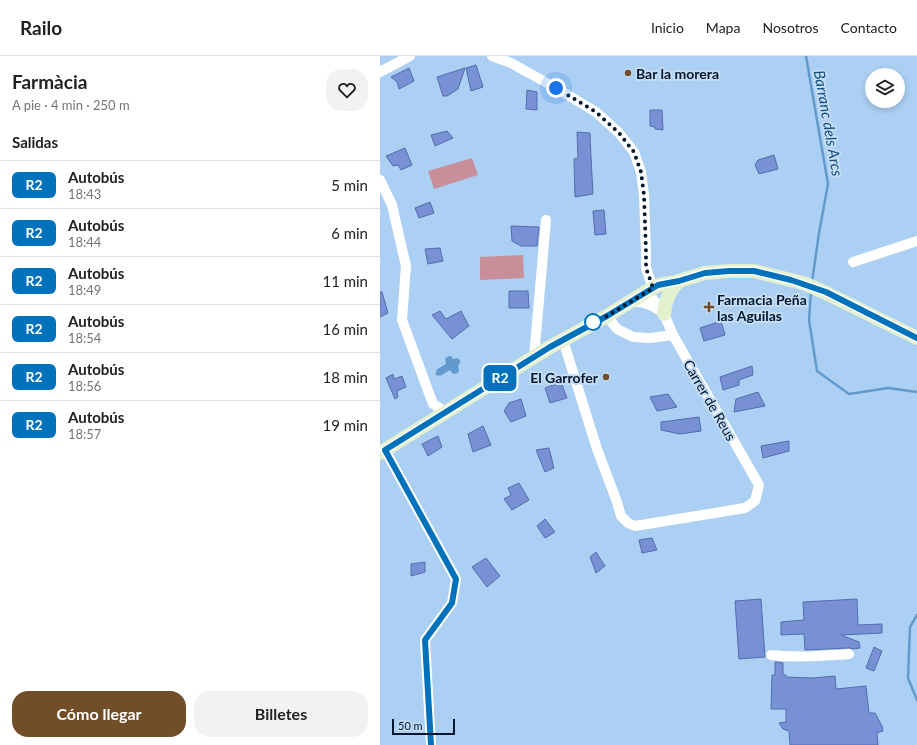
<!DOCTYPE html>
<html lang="es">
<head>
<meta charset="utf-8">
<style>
  body { margin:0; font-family:Lato,sans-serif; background:#f2f2f2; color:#202124; height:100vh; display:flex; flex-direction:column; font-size:15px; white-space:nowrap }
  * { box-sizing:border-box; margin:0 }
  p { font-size:13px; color:#757577 }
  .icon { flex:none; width:22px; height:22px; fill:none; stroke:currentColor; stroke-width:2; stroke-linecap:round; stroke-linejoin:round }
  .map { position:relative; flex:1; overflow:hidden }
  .panel { display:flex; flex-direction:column; background:#fff; width:380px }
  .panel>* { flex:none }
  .badge { padding:0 8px; border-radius:6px; font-size:14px; line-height:26px }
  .tools { position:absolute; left:485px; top:12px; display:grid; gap:8px }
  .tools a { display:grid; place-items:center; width:40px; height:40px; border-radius:50%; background:#fff; box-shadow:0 2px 6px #0003; font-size:20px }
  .scale { position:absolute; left:12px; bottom:10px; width:63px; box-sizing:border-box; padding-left:4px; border:2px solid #00172c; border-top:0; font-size:11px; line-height:14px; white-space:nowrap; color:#00172c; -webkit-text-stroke:3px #c4dcf4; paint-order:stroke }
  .you { position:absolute; width:20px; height:20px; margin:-10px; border:3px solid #fff; border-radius:50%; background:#1a73e8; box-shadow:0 0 0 6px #1a73e833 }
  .map>.badge { position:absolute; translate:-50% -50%; box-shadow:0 0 0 2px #fff }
  h2 { padding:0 12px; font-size:15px; line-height:36px }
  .round { display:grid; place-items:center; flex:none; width:42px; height:42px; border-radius:16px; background:#f2f2f2 }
  .summary { display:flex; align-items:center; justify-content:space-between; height:68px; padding:0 12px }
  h1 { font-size:19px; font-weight:700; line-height:30px }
  .primary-button { display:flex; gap:8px; margin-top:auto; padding:8px 12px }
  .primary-button a { flex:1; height:46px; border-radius:16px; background:#714e27; color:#fff; font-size:16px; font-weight:700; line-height:46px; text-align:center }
  .primary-button a+a { background:#f2f2f2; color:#202124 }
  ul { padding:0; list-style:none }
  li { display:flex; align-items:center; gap:12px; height:48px; padding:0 12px; border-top:1px solid #e0e0e0 }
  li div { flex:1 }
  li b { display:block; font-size:15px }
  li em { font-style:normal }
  li .badge { min-width:44px; font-weight:700; text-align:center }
  header { display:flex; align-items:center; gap:24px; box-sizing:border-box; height:56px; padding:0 20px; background:#fff; border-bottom:1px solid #e0e0e0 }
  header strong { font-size:19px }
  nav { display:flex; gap:22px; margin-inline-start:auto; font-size:14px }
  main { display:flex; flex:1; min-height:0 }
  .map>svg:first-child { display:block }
</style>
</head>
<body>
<header>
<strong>Railo</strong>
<nav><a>Inicio</a><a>Mapa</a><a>Nosotros</a><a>Contacto</a></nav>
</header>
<main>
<section class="panel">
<div class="summary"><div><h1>Farmàcia</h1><p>A pie · 4 min · 250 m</p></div><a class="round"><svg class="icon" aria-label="heart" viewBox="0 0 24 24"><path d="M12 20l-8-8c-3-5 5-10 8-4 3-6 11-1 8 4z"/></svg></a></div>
<h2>Salidas</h2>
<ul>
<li><span class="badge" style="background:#0072bc;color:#fff">R2</span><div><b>Autobús</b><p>18:43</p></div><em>5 min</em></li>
<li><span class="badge" style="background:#0072bc;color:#fff">R2</span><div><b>Autobús</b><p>18:44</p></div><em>6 min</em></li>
<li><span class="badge" style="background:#0072bc;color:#fff">R2</span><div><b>Autobús</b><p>18:49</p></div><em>11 min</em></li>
<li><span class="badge" style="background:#0072bc;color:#fff">R2</span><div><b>Autobús</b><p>18:54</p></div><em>16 min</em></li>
<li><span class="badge" style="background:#0072bc;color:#fff">R2</span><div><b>Autobús</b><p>18:56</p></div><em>18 min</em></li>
<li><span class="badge" style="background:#0072bc;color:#fff">R2</span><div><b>Autobús</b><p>18:57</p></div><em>19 min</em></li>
</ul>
<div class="primary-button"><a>Cómo llegar</a><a>Billetes</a></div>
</section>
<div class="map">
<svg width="537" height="689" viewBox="0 0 537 689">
  <rect width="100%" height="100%" fill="#acd0f3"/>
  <g fill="#c88e99">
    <path d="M 92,102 L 98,119 L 54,133 L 48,115 Z"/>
    <path d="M 143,199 L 144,222 L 100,224 L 100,201 Z"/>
  </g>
  <path fill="#639acd" d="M 69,300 L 71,300 L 73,303 L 77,302 L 80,304 L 80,307 L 78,310 L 79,314 L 78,317 L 74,318 L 72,317 L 70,314 L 60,320 L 59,319 L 57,320 L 55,317 L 57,316 L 56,314 L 66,308 L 65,303 L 67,301 Z"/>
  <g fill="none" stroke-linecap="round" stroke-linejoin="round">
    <g stroke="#639acd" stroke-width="2.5">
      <path d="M 426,0 L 448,128 L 439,177 L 432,226"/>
      <path d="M 431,235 L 429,264 L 437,315 L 469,338 L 508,332 L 537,336"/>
      <path d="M 537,559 L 530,571 L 528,622 L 537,644"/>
    </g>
  </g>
  <g fill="#7791d4" stroke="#546cac">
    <path d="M 96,9 L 103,31 L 91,35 L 86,12 Z"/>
    <path d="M 29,12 L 34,25 L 19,33 L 17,26 L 11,21 Z"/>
    <path d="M 85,12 L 78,33 L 67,40 L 63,40 L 57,21 Z"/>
    <path d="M 147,34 L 157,36 L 157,54 L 146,53 Z"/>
    <path d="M 270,54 L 282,54 L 283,74 L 275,73 L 275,71 L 270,70 Z"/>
    <path d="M 67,75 L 73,82 L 55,90 L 51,79 Z"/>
    <path d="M 197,76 L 210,77 L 211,101 L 213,138 L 195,141 L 194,103 L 198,102 Z"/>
    <path d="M 25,92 L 32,109 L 21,114 L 18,109 L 13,110 L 6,100 Z"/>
    <path d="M 394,99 L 398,113 L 379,118 L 375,109 L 378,104 Z"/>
    <path d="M 50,146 L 54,157 L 39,162 L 35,152 Z"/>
    <path d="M 224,154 L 226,178 L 215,179 L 213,155 Z"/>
    <path d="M 131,170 L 159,171 L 157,190 L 141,190 L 132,185 Z"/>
    <path d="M 60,192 L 63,205 L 48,208 L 45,193 Z"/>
    <path d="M 129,235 L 148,235 L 149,252 L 129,252 Z"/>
    <path d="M 0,236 L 2,236 L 8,257 L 0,261 Z"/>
    <path d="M 60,255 L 66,263 L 81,255 L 89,270 L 72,283 L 52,259 Z"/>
    <path d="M 341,265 L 345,279 L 324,285 L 320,272 Z"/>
    <path d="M 372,310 L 373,319 L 359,324 L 359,329 L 343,334 L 340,321 Z"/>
    <path d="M 13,318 L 14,323 L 22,320 L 26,331 L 17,335 L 18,341 L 15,343 L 6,322 Z"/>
    <path d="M 181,326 L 187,342 L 170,347 L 165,332 Z"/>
    <path d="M 378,336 L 385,350 L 354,356 L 356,343 Z"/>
    <path d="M 288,338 L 297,351 L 277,355 L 270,341 Z"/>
    <path d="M 141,343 L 146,360 L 131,366 L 124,355 L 129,347 Z"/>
    <path d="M 319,361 L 321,375 L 300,378 L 281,374 L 281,366 Z"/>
    <path d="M 103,370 L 111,389 L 93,396 L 88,378 Z"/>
    <path d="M 58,380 L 62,391 L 48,400 L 42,388 Z"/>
    <path d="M 409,385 L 409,395 L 383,402 L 381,390 Z"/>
    <path d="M 169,392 L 174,412 L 165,416 L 156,394 Z"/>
    <path d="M 139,427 L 149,444 L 132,454 L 124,443 L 131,439 L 128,432 Z"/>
    <path d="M 165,463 L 175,476 L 165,482 L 157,470 Z"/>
    <path d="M 272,482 L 277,494 L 262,497 L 259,484 Z"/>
    <path d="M 216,496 L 225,510 L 216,517 L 210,501 Z"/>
    <path d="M 106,502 L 120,520 L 107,531 L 92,511 Z"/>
    <path d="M 45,506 L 45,516 L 31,520 L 31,508 Z"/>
    <path d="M 381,543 L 385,601 L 359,603 L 355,545 Z"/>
    <path d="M 477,543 L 478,569 L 502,568 L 502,577 L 461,579 L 479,586 L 480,592 L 473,593 L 469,592 L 425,594 L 424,578 L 401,579 L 401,566 L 424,564 L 423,546 Z"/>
    <path d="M 494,591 L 502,595 L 494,615 L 486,612 Z"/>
    <path d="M 395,606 L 403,607 L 403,619 L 406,619 L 406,621 L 433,622 L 455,620 L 456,633 L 486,630 L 489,657 L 495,657 L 502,670 L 503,675 L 497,677 L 498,689 L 410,689 L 409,675 L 403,673 L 399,667 L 406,666 L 406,653 L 391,653 L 392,619 L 395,619 Z"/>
  </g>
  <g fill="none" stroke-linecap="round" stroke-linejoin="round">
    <g stroke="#fff" stroke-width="10">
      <path d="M 112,0 L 131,7 L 176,32 L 216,56 L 239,77 L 254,96 L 261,116 L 264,139 L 266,196 L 266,212 L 273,232"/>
      <path d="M 0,16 L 30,0"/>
      <path d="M 0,124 L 12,149 L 26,210 L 22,264 L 53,348 L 60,352 L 63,358"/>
      <path d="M 473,206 L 537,185"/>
      <path d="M 250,246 C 261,245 270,248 279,254"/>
      <path d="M 227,260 L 237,273 L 253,281 L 270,282 L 293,279"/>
      <path d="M 183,284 L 217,393 L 237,446 L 241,460 L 248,467 L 255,470 L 365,452 L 375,445 L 379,429 L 293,279 L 284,258 L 267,235"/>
      <path d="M 154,301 L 166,164"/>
      <path d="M 5,394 L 76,523 L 72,547 L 45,584 L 51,689"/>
      <path d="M 391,599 C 417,602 443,600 469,598"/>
    </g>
    <g stroke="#e4f1cf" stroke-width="14">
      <path d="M 284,258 C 285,245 290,233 299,225"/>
      <path d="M 0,397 L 170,291 L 227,260 L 267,235 L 279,229 L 299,225 L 325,217 L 349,215 L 374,215 L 411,224 L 426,228 L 446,237 L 537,282"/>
    </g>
  </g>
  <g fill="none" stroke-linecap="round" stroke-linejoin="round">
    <defs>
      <path id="line" d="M 51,689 L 45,584 L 72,547 L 76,523 L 5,394 L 170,291 L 227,260 L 273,232 L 278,229 L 299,225 L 325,217 L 349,215 L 374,215 L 411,224 L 446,236 L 537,282"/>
    </defs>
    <use href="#line" stroke="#fff" stroke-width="9"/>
    <use href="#line" stroke="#0072bc" stroke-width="6"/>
    <path stroke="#00172c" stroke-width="4" stroke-dasharray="0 7.2" d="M 176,32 L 216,56 L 239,77 L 254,96 L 261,116 L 264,139 L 266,196 L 266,212 L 273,232 L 227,260 L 213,266"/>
  </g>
  <g fill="#714e27" stroke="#c4dcf4" stroke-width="1.5">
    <circle cx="248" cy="17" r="4"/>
    <path d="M327 245h4v4h4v4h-4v4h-4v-4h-4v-4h4z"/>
    <circle cx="226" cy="321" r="4"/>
  </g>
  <circle fill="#fff" stroke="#0072bc" stroke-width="2" cx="213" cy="266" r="8"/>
  <g text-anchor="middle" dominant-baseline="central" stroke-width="4" stroke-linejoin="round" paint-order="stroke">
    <g font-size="14" font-weight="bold" fill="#00172c" stroke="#c4dcf4" text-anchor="start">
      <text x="256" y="17">Bar la morera</text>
      <text x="337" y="243">Farmacia Peña<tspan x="337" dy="16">las Aguilas</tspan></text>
      <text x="218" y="321" text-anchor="end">El Garrofer</text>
    </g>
    <g font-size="14" fill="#00172c" stroke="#c4dcf4">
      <text transform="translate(330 344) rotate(60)">Carrer de Reus</text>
    </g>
    <g font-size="15" font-style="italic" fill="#0e4e7e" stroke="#c4dcf4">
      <text transform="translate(449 67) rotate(80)">Barranc dels Arcs</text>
    </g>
  </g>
</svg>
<div class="tools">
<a><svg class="icon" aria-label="layers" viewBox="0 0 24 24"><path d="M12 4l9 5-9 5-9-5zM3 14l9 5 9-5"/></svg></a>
</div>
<div class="scale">50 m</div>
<div class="you" style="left:176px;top:32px"></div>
<b class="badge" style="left:120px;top:322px;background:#0072bc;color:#fff">R2</b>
</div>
</main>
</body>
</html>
